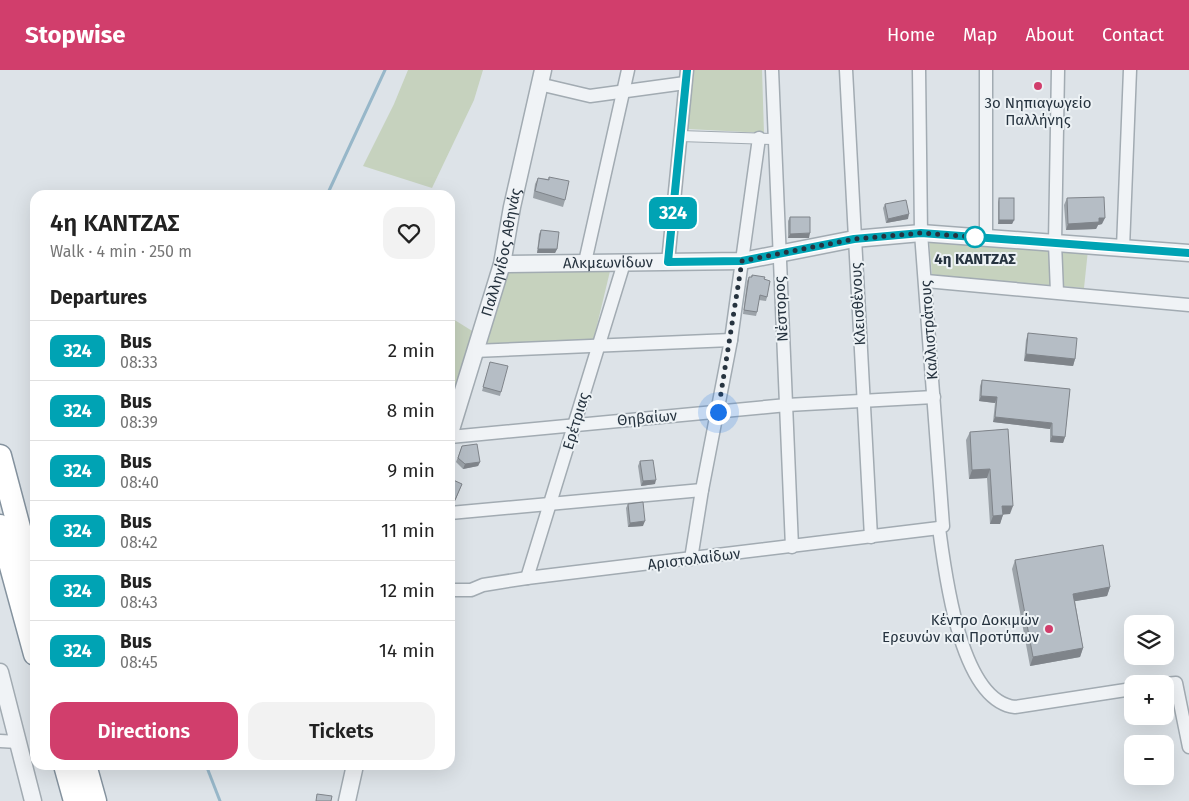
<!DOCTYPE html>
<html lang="en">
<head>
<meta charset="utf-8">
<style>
  body { margin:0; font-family:"Fira Sans",sans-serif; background:#f2f2f2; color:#222; height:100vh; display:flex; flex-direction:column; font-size:19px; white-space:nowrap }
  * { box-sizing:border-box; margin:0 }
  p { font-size:16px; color:#767676 }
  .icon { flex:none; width:28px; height:28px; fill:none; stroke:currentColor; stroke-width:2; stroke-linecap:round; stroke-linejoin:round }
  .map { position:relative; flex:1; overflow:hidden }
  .details { position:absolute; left:30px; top:120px; width:425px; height:580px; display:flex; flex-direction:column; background:#fff; border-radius:15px; box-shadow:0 5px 20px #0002 }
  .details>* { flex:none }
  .badge { padding:0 10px; border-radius:8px; font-size:18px; line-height:32px }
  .tools { position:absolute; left:1124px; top:545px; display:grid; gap:10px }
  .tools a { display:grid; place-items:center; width:50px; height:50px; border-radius:10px; background:#fff; box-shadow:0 5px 20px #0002; font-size:25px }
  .you { position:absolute; width:25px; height:25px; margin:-12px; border:4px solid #fff; border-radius:50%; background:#1a73e8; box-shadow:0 0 0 8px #1a73e833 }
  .map>.badge { position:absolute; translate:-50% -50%; box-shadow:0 0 0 2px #fff }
  h2 { padding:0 20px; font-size:19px; line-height:45px }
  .round { display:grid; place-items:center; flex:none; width:52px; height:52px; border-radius:15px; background:#f2f2f2 }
  .headline { display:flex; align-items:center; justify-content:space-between; height:85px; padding:0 20px }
  h1 { font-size:24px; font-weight:600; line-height:38px }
  .action { display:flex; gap:10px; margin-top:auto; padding:10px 20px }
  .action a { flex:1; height:58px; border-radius:15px; background:#d13e6c; color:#fff; font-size:20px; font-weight:600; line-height:58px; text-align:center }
  .action a+a { background:#f2f2f2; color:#222 }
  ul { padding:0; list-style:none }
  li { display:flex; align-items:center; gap:15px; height:60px; padding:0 20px; border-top:1px solid #e0e0e0 }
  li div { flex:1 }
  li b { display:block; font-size:19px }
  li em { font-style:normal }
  li .badge { min-width:55px; font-weight:700; text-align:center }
  header { display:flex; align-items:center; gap:30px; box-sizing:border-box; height:70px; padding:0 25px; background:#d13e6c; color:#fff }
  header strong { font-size:24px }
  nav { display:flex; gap:28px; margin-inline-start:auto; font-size:18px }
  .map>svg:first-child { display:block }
</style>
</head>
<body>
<header>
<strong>Stopwise</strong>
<nav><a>Home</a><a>Map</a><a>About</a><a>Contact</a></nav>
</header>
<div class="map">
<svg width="1189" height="731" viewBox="0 0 1189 731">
  <rect width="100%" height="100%" fill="#dde3e8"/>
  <g fill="#c6d2be">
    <path d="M 408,0 L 483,0 L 474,30 L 432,118 L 363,96 L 394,34 Z"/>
    <path d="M 694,0 L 762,0 L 764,63 L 688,59 Z"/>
    <path d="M 929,169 L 1088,180 L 1084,218 L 932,205 Z"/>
    <path d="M 611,197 L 593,272 L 480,276 L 506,199 Z"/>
    <path d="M 453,249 L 477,264 L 450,352 L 450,254 Z"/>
  </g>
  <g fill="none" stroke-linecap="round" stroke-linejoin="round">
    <g stroke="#97b7c9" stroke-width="3">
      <path d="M 327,125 L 385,0"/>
      <path d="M 206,695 L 220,731"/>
    </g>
    <defs>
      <path id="pedestrian" d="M 680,66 L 773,69"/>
      <g id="minor">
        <path d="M 772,0 L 792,477"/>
        <path d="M 846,0 L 871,467"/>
        <path d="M 919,0 L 921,163 L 943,456 L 939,458"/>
        <path d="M 539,14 L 590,26 L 685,13"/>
        <path d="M 986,168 L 986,0"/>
        <path d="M 1123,178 L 1130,0"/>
        <path d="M 585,192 L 628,0"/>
        <path d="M 668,192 L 687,0"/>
        <path d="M 926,211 L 1189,235"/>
        <path d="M 1057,222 L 1055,173 L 1058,0"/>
        <path d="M 474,281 L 731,270"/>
        <path d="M 450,367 L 787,335 L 934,327"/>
        <path d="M 450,443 L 702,420"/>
        <path d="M 939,458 C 945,503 960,631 1015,637 L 1132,619"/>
        <path d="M 691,489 L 702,420 L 731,270 L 759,68"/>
        <path d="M 527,508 L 624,193"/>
        <path d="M 450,520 L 471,520 L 483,515 L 527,508 L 939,458"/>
        <path d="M 1165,614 L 1176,613 L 1189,677"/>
        <path d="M 0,671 L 18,672"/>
      </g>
      <g id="tertiary">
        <path id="s1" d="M 502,194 L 742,191 L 854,169 L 921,163 L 1189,183"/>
        <path id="s2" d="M 450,363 L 502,194 L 512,137 L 543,0"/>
        <path d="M 0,602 L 33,731"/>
        <path d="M 347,731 L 355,695"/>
      </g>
      <g id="motorway">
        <path d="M 0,386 L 35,518"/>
        <path d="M 0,456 L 35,584"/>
        <path d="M 65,695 L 75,731"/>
        <path d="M 85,695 L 95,731"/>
      </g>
    </defs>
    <use href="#pedestrian" stroke="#a2abb2" stroke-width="12"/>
    <use href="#minor" stroke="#a2abb2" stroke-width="15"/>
    <use href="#tertiary" stroke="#a2abb2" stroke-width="19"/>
    <use href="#motorway" stroke="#85939f" stroke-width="25"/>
    <use href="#pedestrian" stroke="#f0f3f6" stroke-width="10"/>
    <use href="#minor" stroke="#f0f3f6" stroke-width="12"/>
    <use href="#tertiary" stroke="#f0f3f6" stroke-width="16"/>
    <use href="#motorway" stroke="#fff" stroke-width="22"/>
  </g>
  <g fill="#9ca3a9">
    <path d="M 549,107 L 565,130 L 563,137 L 533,128 L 535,114 L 538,108 L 548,109 Z"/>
    <path d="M 999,128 L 1014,150 L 1012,154 L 998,154 L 998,132 Z"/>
    <path d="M 1067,128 L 1102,154 L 1098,155 L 1096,159 L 1066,160 L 1064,135 Z"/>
    <path d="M 885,134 L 908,149 L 886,153 L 883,138 Z"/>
    <path d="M 790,147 L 809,168 L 788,168 L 788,151 Z"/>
    <path d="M 541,160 L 557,179 L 555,183 L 537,183 L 539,164 Z"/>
    <path d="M 752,205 L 764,209 L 767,227 L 766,231 L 759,230 L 757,242 L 756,246 L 743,244 L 747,211 L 749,207 L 751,207 Z"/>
    <path d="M 1028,263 L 1075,289 L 1073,296 L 1024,291 L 1026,270 Z"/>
    <path d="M 490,292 L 501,322 L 500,326 L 482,321 Z"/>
    <path d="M 982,310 L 1070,319 L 1065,367 L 1063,373 L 1050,372 L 1050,359 L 993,352 L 995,333 L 979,331 L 980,316 Z"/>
    <path d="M 1008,359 L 1010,444 L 1003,444 L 1000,454 L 990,454 L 987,408 L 969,409 L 966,370 L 970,362 Z"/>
    <path d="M 462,376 L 480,392 L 478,396 L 463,399 L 456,392 Z"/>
    <path d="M 640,391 L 655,414 L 641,416 L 638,396 Z"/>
    <path d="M 450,412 L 462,414 L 454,434 L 450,434 Z"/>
    <path d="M 628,434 L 643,456 L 628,457 L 626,438 Z"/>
    <path d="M 1015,490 L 1110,517 L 1107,526 L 1075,531 L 1083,578 L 1080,587 L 1030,596 L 1012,499 Z"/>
  </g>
  <g fill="#7f848a">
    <path d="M 909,144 L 908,149 L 886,153 L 888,149 Z"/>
    <path d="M 1099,148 L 1105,148 L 1102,154 L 1098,155 L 1096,159 L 1066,160 L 1068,154 Z"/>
    <path d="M 999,150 L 1014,150 L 1012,154 L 998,154 Z"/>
    <path d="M 810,163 L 809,168 L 788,168 L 790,164 Z"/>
    <path d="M 538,179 L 557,179 L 555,183 L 537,183 Z"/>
    <path d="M 1026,284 L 1075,289 L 1073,296 L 1024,291 Z"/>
    <path d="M 981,326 L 997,327 L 995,333 L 979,331 Z"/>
    <path d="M 995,347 L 1052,353 L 1050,359 L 993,352 Z"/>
    <path d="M 1052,366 L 1065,367 L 1063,373 L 1050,372 Z"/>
    <path d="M 480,392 L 478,396 L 463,399 L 465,394 Z"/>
    <path d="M 990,399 L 987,408 L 969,409 L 972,400 Z"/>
    <path d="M 656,410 L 655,414 L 641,416 L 643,411 Z"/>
    <path d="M 1002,436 L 1013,436 L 1010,444 L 999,445 Z"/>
    <path d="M 1003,445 L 1000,454 L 990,454 L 993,446 Z"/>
    <path d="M 645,451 L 643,456 L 628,457 L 630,453 Z"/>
    <path d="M 1110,517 L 1107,526 L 1070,532 L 1073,524 Z"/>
    <path d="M 1083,578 L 1080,587 L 1030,596 L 1033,587 Z"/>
  </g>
  <g fill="#b5bdc5" stroke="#7f848a">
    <path d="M 549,107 L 569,111 L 565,130 L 535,121 L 538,108 L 549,110 Z"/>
    <path d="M 1104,127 L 1105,148 L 1099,148 L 1099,152 L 1068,154 L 1067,128 Z"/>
    <rect x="999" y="128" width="15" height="22"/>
    <path d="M 906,130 L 909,144 L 888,149 L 885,134 Z"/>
    <path d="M 790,147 L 810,147 L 810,163 L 790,164 Z"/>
    <path d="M 541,160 L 559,162 L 557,179 L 538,179 Z"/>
    <path d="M 752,205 L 765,207 L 764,209 L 770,211 L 767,227 L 760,225 L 757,242 L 744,240 L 749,207 L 752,207 Z"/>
    <path d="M 1028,263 L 1077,268 L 1075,289 L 1026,284 Z"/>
    <path d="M 490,292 L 508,296 L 501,322 L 483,317 Z"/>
    <path d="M 982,310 L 1070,319 L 1065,367 L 1052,366 L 1052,353 L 995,347 L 997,327 L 981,326 Z"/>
    <path d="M 1008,359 L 1013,436 L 1002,436 L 1003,445 L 993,446 L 990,399 L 972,400 L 970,362 Z"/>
    <path d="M 477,374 L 480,392 L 465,394 L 458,388 L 462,376 Z"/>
    <path d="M 653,390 L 656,410 L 643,411 L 640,391 Z"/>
    <path d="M 451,409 L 462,414 L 455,430 L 450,429 L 450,412 Z"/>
    <path d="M 643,432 L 645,451 L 630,453 L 628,434 Z"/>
    <path d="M 1103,475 L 1110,517 L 1073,524 L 1083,578 L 1033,587 L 1015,490 Z"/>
    <path d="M 317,724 L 332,726 L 331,731 L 316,731 Z"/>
  </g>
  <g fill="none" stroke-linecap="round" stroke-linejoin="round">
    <defs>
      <path id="line" d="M 687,0 L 668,192 L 742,191 L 854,169 L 921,163 L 1189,183"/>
    </defs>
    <use href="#line" stroke="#fff" stroke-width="11"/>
    <use href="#line" stroke="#00a3b4" stroke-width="8"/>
    <path stroke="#26333f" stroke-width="5" stroke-dasharray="0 9" d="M 718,342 L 742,191 L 854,169 L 921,163 L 975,167"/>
  </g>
  <g fill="#d13e6c" stroke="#edf2f5" stroke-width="2">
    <circle cx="1038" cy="16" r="5"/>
    <circle cx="1049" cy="559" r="5"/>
  </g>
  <circle fill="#fff" stroke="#00a3b4" stroke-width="2.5" cx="975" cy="167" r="10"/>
  <g text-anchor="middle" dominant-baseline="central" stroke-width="4" stroke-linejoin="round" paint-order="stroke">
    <g font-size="15" fill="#26333f" stroke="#edf2f5">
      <text x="1038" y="33">3ο Νηπιαγωγείο<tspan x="1038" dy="17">Παλλήνης</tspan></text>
      <text x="1039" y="550" text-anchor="end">Κέντρο Δοκιμών<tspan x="1039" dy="17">Ερευνών και Προτύπων</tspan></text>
    </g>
    <g font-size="15" fill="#26333f" stroke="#edf2f5">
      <text stroke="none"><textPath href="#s2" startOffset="188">Παλληνίδος Αθηνάς</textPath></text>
      <text stroke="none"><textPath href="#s1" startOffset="106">Αλκμεωνίδων</textPath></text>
      <text transform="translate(858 234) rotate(-93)">Κλεισθένους</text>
      <text transform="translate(781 239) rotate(-93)">Νέστορος</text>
      <text transform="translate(929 260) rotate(-94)">Καλλιστράτους</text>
      <text transform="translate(647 348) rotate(-5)">Θηβαίων</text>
      <text transform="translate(576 351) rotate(-73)">Ερέτριας</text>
      <text transform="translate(694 489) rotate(-7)">Αριστολαίδων</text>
    </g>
    <g font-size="15" font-weight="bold" fill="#26333f" stroke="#edf2f5">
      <text x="975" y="189">4η ΚΑΝΤΖΑΣ</text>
    </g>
  </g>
</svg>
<div class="tools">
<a><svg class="icon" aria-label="layers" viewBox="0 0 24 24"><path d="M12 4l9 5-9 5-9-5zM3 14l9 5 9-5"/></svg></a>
<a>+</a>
<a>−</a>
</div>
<div class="you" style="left:718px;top:342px"></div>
<b class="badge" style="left:673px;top:143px;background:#00a3b4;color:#fff">324</b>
<section class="details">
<div class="headline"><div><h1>4η ΚΑΝΤΖΑΣ</h1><p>Walk · 4 min · 250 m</p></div><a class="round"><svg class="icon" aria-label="heart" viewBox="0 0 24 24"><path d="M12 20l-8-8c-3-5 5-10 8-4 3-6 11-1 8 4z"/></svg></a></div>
<h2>Departures</h2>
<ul>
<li><span class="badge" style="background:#00a3b4;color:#fff">324</span><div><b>Bus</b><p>08:33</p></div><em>2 min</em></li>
<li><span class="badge" style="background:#00a3b4;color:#fff">324</span><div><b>Bus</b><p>08:39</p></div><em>8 min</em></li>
<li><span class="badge" style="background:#00a3b4;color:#fff">324</span><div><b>Bus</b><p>08:40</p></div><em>9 min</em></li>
<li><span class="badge" style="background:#00a3b4;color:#fff">324</span><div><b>Bus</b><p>08:42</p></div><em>11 min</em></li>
<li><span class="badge" style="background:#00a3b4;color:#fff">324</span><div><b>Bus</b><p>08:43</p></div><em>12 min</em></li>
<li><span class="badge" style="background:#00a3b4;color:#fff">324</span><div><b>Bus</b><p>08:45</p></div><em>14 min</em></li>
</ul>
<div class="action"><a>Directions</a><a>Tickets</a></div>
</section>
</div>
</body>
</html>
